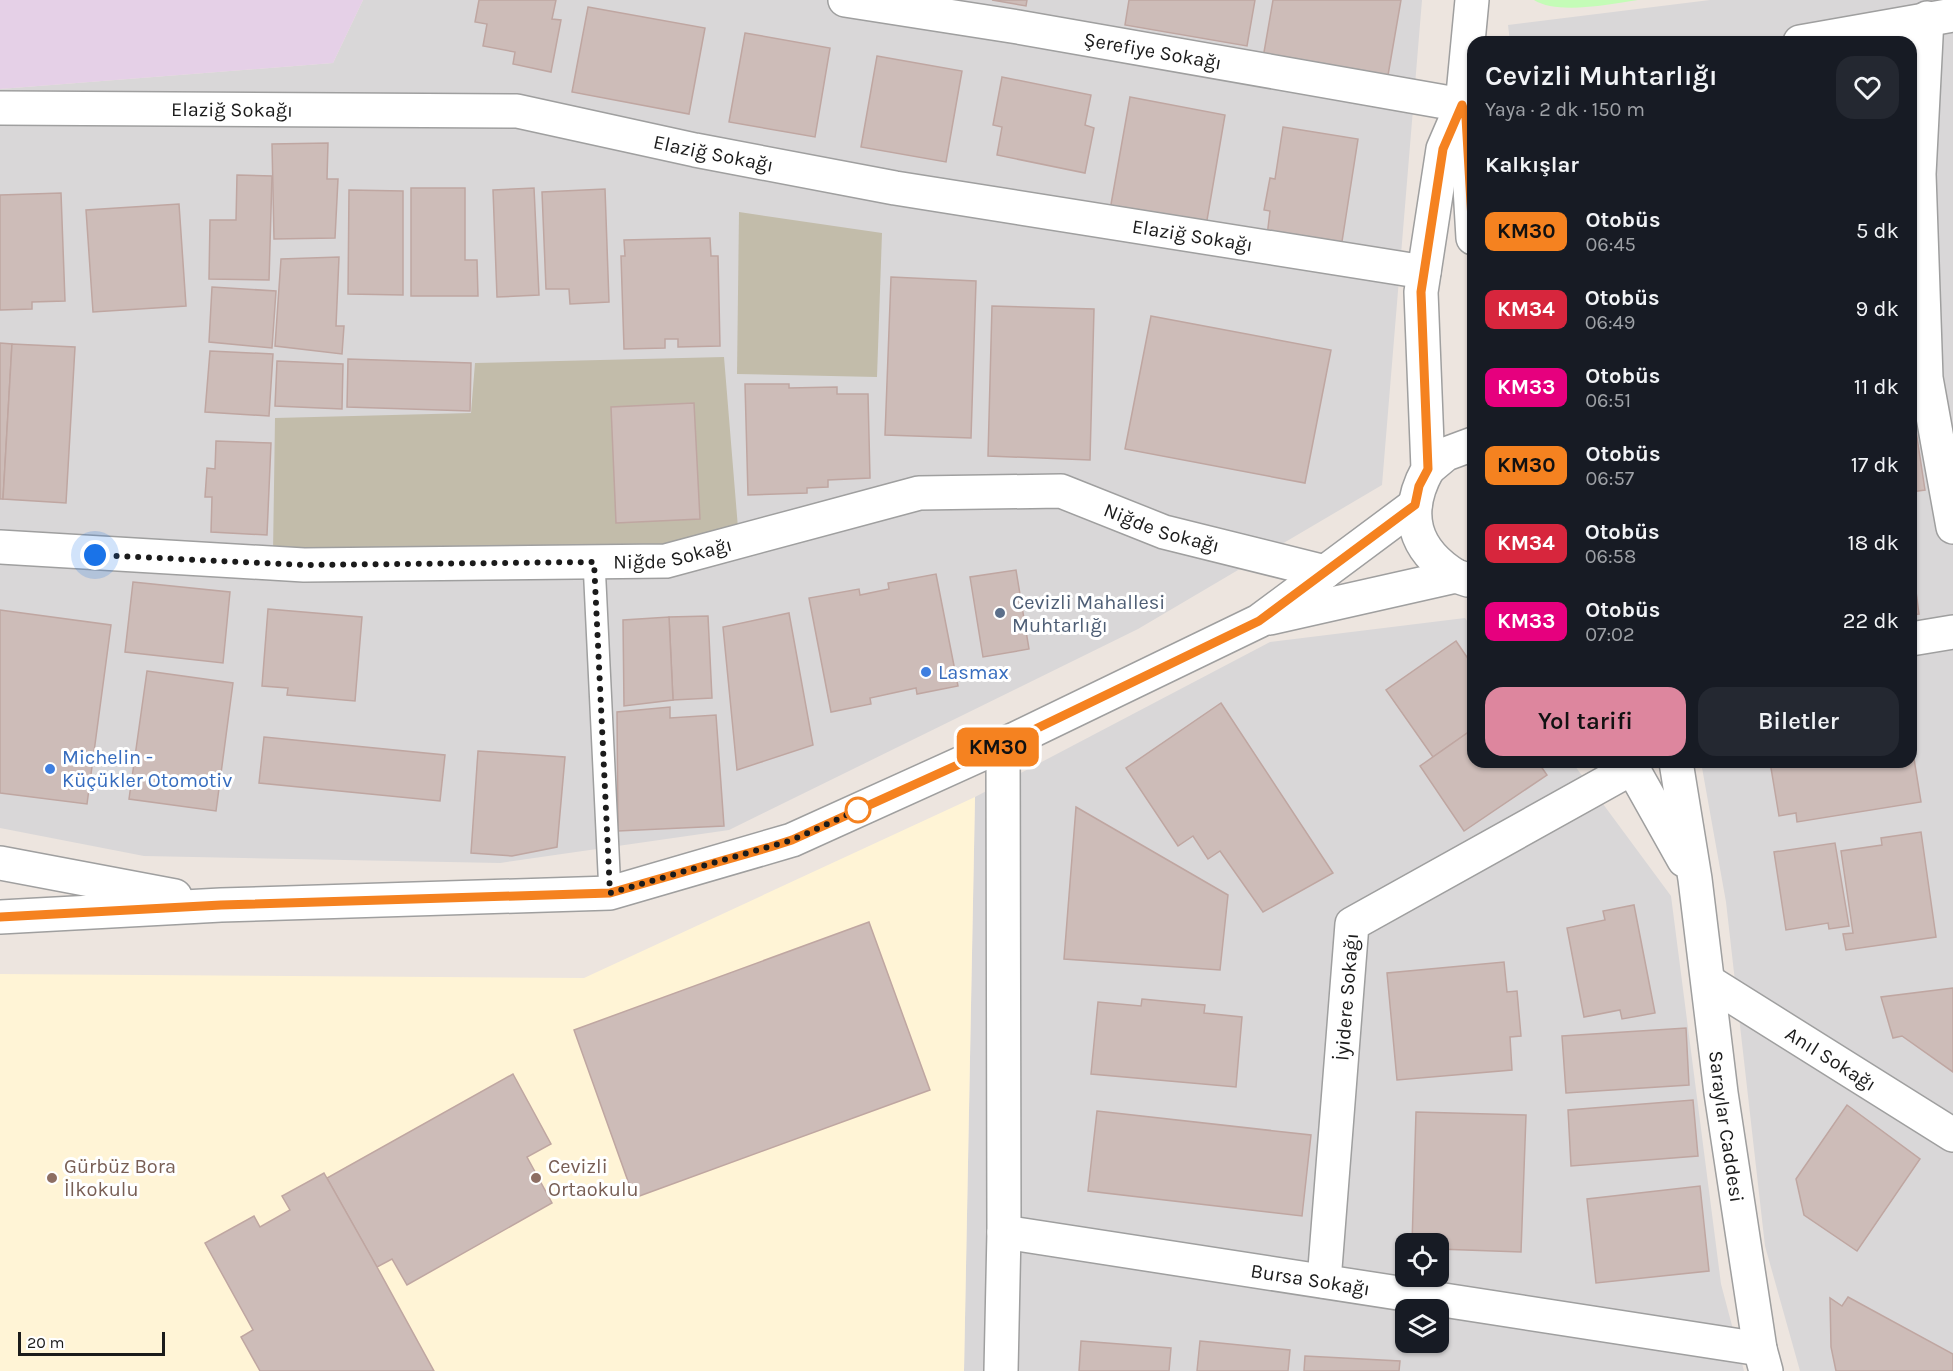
<!DOCTYPE html>
<html lang="tr">
<head>
<meta charset="utf-8">
<style>
  body { margin:0; font-family:Karla,sans-serif; background:#242831; color:#f1f3f6; height:100vh; display:flex; flex-direction:column; font-size:22px; white-space:nowrap }
  * { box-sizing:border-box; margin:0 }
  p { font-size:20px; color:#9ea1a6 }
  .icon { flex:none; width:33px; height:33px; fill:none; stroke:currentColor; stroke-width:2; stroke-linecap:round; stroke-linejoin:round }
  .map { position:relative; flex:1; overflow:hidden }
  .sheet { position:absolute; left:1467px; top:36px; width:450px; height:732px; display:flex; flex-direction:column; background:#171b24; border-radius:18px; box-shadow:0 2px 4px #0004 }
  .sheet>* { flex:none }
  .badge { padding:0 12px; border-radius:9px; font-size:21px; line-height:39px }
  .fabs { position:absolute; left:1395px; top:1233px; display:grid; gap:12px }
  .fabs a { display:grid; place-items:center; width:54px; height:54px; border-radius:12px; background:#171b24; box-shadow:0 2px 4px #0004; font-size:30px }
  .scale { position:absolute; left:18px; bottom:15px; width:147px; box-sizing:border-box; padding-left:6px; border:3px solid #1b1b1b; border-top:0; font-size:16px; line-height:21px; white-space:nowrap; color:#1b1b1b; -webkit-text-stroke:4px #fff; paint-order:stroke }
  .you { position:absolute; width:30px; height:30px; margin:-15px; border:4px solid #fff; border-radius:50%; background:#1a73e8; box-shadow:0 0 0 9px #1a73e833 }
  .map>.badge { position:absolute; translate:-50% -50%; box-shadow:0 0 0 3px #fff }
  h2 { padding:0 18px; font-size:22px; line-height:54px }
  .round { display:grid; place-items:center; flex:none; width:63px; height:63px; border-radius:18px; background:#242831 }
  .headline { display:flex; align-items:center; justify-content:space-between; height:102px; padding:0 18px }
  h1 { font-size:28px; font-weight:600; line-height:45px }
  .cta { display:flex; gap:12px; margin-top:auto; padding:12px 18px }
  .cta a { flex:1; height:69px; border-radius:18px; background:#dd869e; color:#111; font-size:24px; font-weight:600; line-height:69px; text-align:center }
  .cta a+a { background:#242831; color:#f1f3f6 }
  ul { padding:0; list-style:none }
  li { display:flex; align-items:center; gap:18px; height:78px; padding:0 18px }
  li div { flex:1 }
  li b { display:block; font-size:22px }
  li em { font-style:normal }
  li .badge { min-width:66px; font-weight:700; text-align:center }
  .map>svg:first-child { display:block }
</style>
</head>
<body>
<div class="map">
<svg width="1953" height="1371" viewBox="0 0 1953 1371">
  <rect width="100%" height="100%" fill="#ede5df"/>
  <g fill="#d9d7d8" fill-rule="evenodd">
    <path d="M 363,0 L 1422,0 L 1382,485 L 1138,629 L 729,830 L 500,863 L 144,856 L 0,828 L 0,89 L 333,63 Z"/>
    <path d="M 1710,0 L 1953,0 L 1953,1371 L 1800,1371 L 1765,1246 L 1726,902 L 1701,762 L 1911,762 L 1911,42 L 1510,42 L 1508,25 Z"/>
    <path d="M 1465,618 L 1473,629 L 1473,762 L 1572,762 L 1671,896 L 1721,1284 L 1744,1371 L 964,1371 L 975,797 L 1270,642 ZM 1406,1244 L 1438,1244 L 1438,1276 L 1406,1276 ZM 1406,1310 L 1438,1310 L 1438,1342 L 1406,1342 Z"/>
  </g>
  <path fill="#e5d0e7" d="M 0,0 L 363,0 L 333,63 L 0,89 Z"/>
  <path fill="#fff4d6" d="M 975,797 L 964,1371 L 0,1371 L 0,974 L 584,978 Z"/>
  <g fill="#c2bcaa">
    <path d="M 739,212 L 882,233 L 877,377 L 737,374 Z"/>
    <path d="M 724,357 L 738,528 L 658,545 L 273,554 L 275,418 L 471,413 L 475,363 Z"/>
  </g>
  <path fill="#c4fcb7" d="M 1534,0 L 1638,0 C 1611,4 1557,15 1534,0 Z"/>
  <g fill="#cdbcb8" stroke="#bfa6a1" stroke-width="1.5">
    <path d="M 479,0 L 556,0 L 552,19 L 561,20 L 551,72 L 513,64 L 515,52 L 483,46 L 487,24 L 475,22 Z"/>
    <path d="M 992,0 L 1027,0 L 1026,6 Z"/>
    <path d="M 1129,0 L 1255,0 L 1247,46 L 1125,25 Z"/>
    <path d="M 1273,0 L 1401,0 L 1387,81 L 1263,58 Z"/>
    <path d="M 588,7 L 705,28 L 689,114 L 572,92 Z"/>
    <path d="M 745,33 L 830,48 L 815,137 L 729,122 Z"/>
    <path d="M 877,56 L 962,71 L 946,162 L 861,147 Z"/>
    <path d="M 1002,77 L 1091,95 L 1085,125 L 1094,128 L 1085,173 L 997,155 L 1002,127 L 993,125 Z"/>
    <path d="M 1130,97 L 1225,115 L 1206,226 L 1110,210 Z"/>
    <path d="M 1283,127 L 1358,139 L 1341,248 L 1267,236 L 1270,211 L 1264,210 L 1270,178 L 1275,179 Z"/>
    <path d="M 328,143 L 327,179 L 338,179 L 335,238 L 274,239 L 272,144 Z"/>
    <path d="M 237,175 L 272,176 L 269,280 L 209,279 L 210,220 L 236,220 Z"/>
    <path d="M 411,188 L 465,188 L 465,260 L 477,260 L 478,296 L 411,296 Z"/>
    <path d="M 534,188 L 539,295 L 497,297 L 493,190 Z"/>
    <path d="M 605,189 L 609,302 L 570,304 L 569,289 L 546,289 L 542,192 Z"/>
    <path d="M 349,190 L 403,191 L 403,295 L 348,294 Z"/>
    <path d="M 61,193 L 65,301 L 32,302 L 32,309 L 0,310 L 0,195 Z"/>
    <path d="M 179,204 L 186,306 L 93,312 L 86,210 Z"/>
    <path d="M 710,238 L 711,256 L 718,256 L 720,346 L 678,347 L 678,339 L 665,339 L 665,348 L 624,349 L 621,256 L 625,256 L 624,240 Z"/>
    <path d="M 339,257 L 336,326 L 344,326 L 342,354 L 275,346 L 281,259 Z"/>
    <path d="M 891,277 L 976,281 L 971,438 L 885,435 Z"/>
    <path d="M 212,287 L 276,291 L 272,348 L 209,342 Z"/>
    <path d="M 992,306 L 1094,309 L 1090,460 L 988,456 Z"/>
    <path d="M 1151,316 L 1331,350 L 1305,483 L 1125,449 Z"/>
    <path d="M 0,343 L 12,344 L 3,499 L 0,499 Z"/>
    <path d="M 12,344 L 75,347 L 66,503 L 3,499 Z"/>
    <path d="M 210,351 L 273,354 L 269,416 L 205,412 Z"/>
    <path d="M 348,359 L 471,363 L 470,411 L 347,407 Z"/>
    <path d="M 277,361 L 343,364 L 342,409 L 275,406 Z"/>
    <path d="M 745,384 L 789,384 L 789,388 L 837,387 L 837,394 L 868,394 L 870,478 L 828,480 L 828,487 L 807,488 L 807,493 L 748,495 Z"/>
    <path d="M 1911,398 L 1925,490 L 1911,492 Z"/>
    <path d="M 694,403 L 700,519 L 616,523 L 611,407 Z"/>
    <path d="M 216,441 L 271,443 L 267,535 L 211,532 L 212,497 L 205,497 L 207,468 L 215,469 Z"/>
    <path d="M 1911,554 L 1919,614 L 1911,615 Z"/>
    <path d="M 1016,570 L 1029,649 L 983,657 L 970,577 Z"/>
    <path d="M 936,574 L 958,686 L 917,694 L 916,688 L 870,698 L 871,704 L 831,712 L 809,598 L 859,589 L 860,595 L 889,589 L 888,583 Z"/>
    <path d="M 133,582 L 230,592 L 223,663 L 125,652 Z"/>
    <path d="M 268,609 L 362,617 L 355,701 L 287,695 L 288,688 L 262,686 Z"/>
    <path d="M 0,610 L 111,625 L 87,804 L 0,793 Z"/>
    <path d="M 789,613 L 813,745 L 737,770 L 723,627 Z"/>
    <path d="M 708,616 L 712,698 L 673,700 L 669,617 Z"/>
    <path d="M 669,617 L 673,700 L 624,706 L 623,620 Z"/>
    <path d="M 1456,641 L 1473,666 L 1473,729 L 1433,757 L 1386,690 Z"/>
    <path d="M 147,671 L 233,683 L 216,811 L 129,799 Z"/>
    <path d="M 1221,703 L 1333,873 L 1263,912 L 1220,851 L 1208,859 L 1193,836 L 1178,846 L 1126,768 Z"/>
    <path d="M 670,707 L 670,718 L 716,715 L 724,826 L 618,831 L 617,712 Z"/>
    <path d="M 1473,729 L 1473,762 L 1538,762 L 1547,775 L 1464,831 L 1420,766 Z"/>
    <path d="M 264,737 L 445,755 L 440,801 L 259,783 Z"/>
    <path d="M 1911,740 L 1921,802 L 1797,822 L 1796,813 L 1779,816 L 1770,762 L 1911,762 Z"/>
    <path d="M 478,751 L 565,757 L 557,847 L 512,856 L 471,853 Z"/>
    <path d="M 1076,807 L 1228,895 L 1220,970 L 1064,959 Z"/>
    <path d="M 1921,832 L 1936,937 L 1846,950 L 1843,934 L 1853,933 L 1841,851 L 1882,845 L 1881,838 Z"/>
    <path d="M 1835,843 L 1849,926 L 1829,929 L 1828,923 L 1786,930 L 1774,852 Z"/>
    <path d="M 1634,905 L 1655,1013 L 1622,1019 L 1620,1010 L 1584,1017 L 1567,928 L 1605,920 L 1603,911 Z"/>
    <path d="M 869,922 L 930,1090 L 634,1198 L 574,1030 Z"/>
    <path d="M 1504,962 L 1507,992 L 1517,991 L 1521,1036 L 1510,1037 L 1512,1070 L 1397,1080 L 1387,973 Z"/>
    <path d="M 1953,988 L 1953,1072 L 1902,1036 L 1893,1038 L 1881,997 Z"/>
    <path d="M 1142,999 L 1205,1005 L 1204,1013 L 1242,1017 L 1236,1087 L 1091,1074 L 1098,1002 L 1141,1006 Z"/>
    <path d="M 1686,1028 L 1689,1085 L 1566,1093 L 1562,1036 Z"/>
    <path d="M 513,1074 L 551,1144 L 527,1157 L 552,1203 L 407,1285 L 392,1259 L 377,1267 L 327,1178 Z"/>
    <path d="M 1693,1100 L 1698,1156 L 1571,1166 L 1568,1110 Z"/>
    <path d="M 1847,1105 L 1920,1159 L 1857,1251 L 1804,1215 L 1796,1179 Z"/>
    <path d="M 1097,1111 L 1311,1135 L 1302,1216 L 1088,1191 Z"/>
    <path d="M 1416,1112 L 1526,1115 L 1521,1252 L 1438,1249 L 1438,1244 L 1412,1244 Z"/>
    <path d="M 324,1173 L 377,1267 L 434,1371 L 260,1371 L 241,1337 L 253,1330 L 205,1243 L 254,1216 L 260,1227 L 290,1210 L 282,1196 Z"/>
    <path d="M 1700,1186 L 1709,1271 L 1596,1283 L 1587,1199 Z"/>
    <path d="M 1848,1297 L 1953,1354 L 1953,1371 L 1836,1371 L 1831,1347 L 1830,1298 L 1842,1306 Z"/>
    <path d="M 1081,1341 L 1171,1348 L 1169,1371 L 1079,1371 Z"/>
    <path d="M 1200,1341 L 1290,1350 L 1288,1371 L 1197,1371 Z"/>
    <path d="M 1305,1356 L 1400,1361 L 1399,1371 L 1304,1371 Z"/>
  </g>
  <g fill="none" stroke-linecap="round" stroke-linejoin="round">
    <defs>
      <path id="service" d="M 594,562 L 610,893"/>
      <g id="minor">
        <path id="s1" d="M 845,0 L 1018,27 L 1462,105 L 1473,103"/>
        <path d="M 1927,18 L 1919,174 L 1926,378 L 1953,527"/>
        <path d="M 1800,42 L 1953,15"/>
        <path id="s2" d="M 0,108 L 517,111 L 695,150 L 895,188 L 1424,272"/>
        <path id="s3" d="M 0,547 L 304,565 L 666,561 L 919,493 L 1061,491 L 1164,532 L 1325,572"/>
        <path d="M 1911,639 L 1953,632"/>
        <path id="s4" d="M 1709,982 L 1953,1135"/>
        <path id="s5" d="M 1004,1232 L 1760,1349"/>
        <path id="s6" d="M 1324,1281 L 1352,924 L 1632,768"/>
        <path d="M 1001,1371 L 1004,1232 L 1003,744"/>
      </g>
      <g id="tertiary">
        <path d="M 1462,107 L 1466,119 L 1473,238"/>
        <path d="M 1428,469 L 1446,454 L 1473,444"/>
        <path d="M 1456,576 C 1414,550 1403,514 1428,469 L 1421,292 L 1443,149 L 1462,105 L 1472,0"/>
        <path d="M 1270,618 L 1456,576 L 1468,580"/>
        <path d="M 1629,762 L 1684,860"/>
        <path id="s7" d="M 1676,762 L 1695,879 L 1721,1093 L 1760,1349 L 1766,1371"/>
        <path d="M 0,863 L 175,896"/>
        <path d="M 0,917 L 221,905 L 610,893 L 792,840 L 1015,739 L 1259,621 L 1415,505"/>
      </g>
    </defs>
    <use href="#service" stroke="#9f9f9f" stroke-width="24"/>
    <use href="#minor" stroke="#9f9f9f" stroke-width="36"/>
    <use href="#tertiary" stroke="#9f9f9f" stroke-width="36"/>
    <use href="#service" stroke="#fff" stroke-width="21"/>
    <use href="#minor" stroke="#fff" stroke-width="33"/>
    <use href="#tertiary" stroke="#fff" stroke-width="33"/>
  </g>
  <g fill="none" stroke-linecap="round" stroke-linejoin="round">
    <defs>
      <path id="line" d="M 0,917 L 221,905 L 610,893 L 770,847 L 792,840 L 1015,739 L 1259,621 L 1415,505 L 1419,486 L 1428,469 L 1421,292 L 1443,149 L 1462,105 L 1466,118 L 1473,237"/>
    </defs>
    <use href="#line" stroke="#fff" stroke-width="14"/>
    <use href="#line" stroke="#f58220" stroke-width="9"/>
    <path stroke="#1b1b1b" stroke-width="6" stroke-dasharray="0 10.8" d="M 95,555 L 304,565 L 594,562 L 610,893 L 792,840 L 858,810"/>
  </g>
  <circle fill="#5c6f8a" stroke="#fff" stroke-width="2" cx="1000" cy="613" r="6"/>
  <g fill="#3f7fe0" stroke="#fff" stroke-width="2">
    <circle cx="926" cy="672" r="6"/>
    <circle cx="50" cy="769" r="6"/>
  </g>
  <circle fill="#fff" stroke="#f58220" stroke-width="3" cx="858" cy="810" r="12"/>
  <g fill="#8d6e63" stroke="#fff" stroke-width="2">
    <circle cx="52" cy="1178" r="6"/>
    <circle cx="536" cy="1178" r="6"/>
  </g>
  <g text-anchor="middle" dominant-baseline="central" stroke-width="6" stroke-linejoin="round" paint-order="stroke">
    <g font-size="20" fill="#1b1b1b" stroke="#fff">
      <text stroke="none"><textPath href="#s1" startOffset="312">Şerefiye Sokağı</textPath></text>
      <text stroke="none"><textPath href="#s2" startOffset="232">Elaziğ Sokağı</textPath></text>
      <text stroke="none"><textPath href="#s2" startOffset="718">Elaziğ Sokağı</textPath></text>
      <text stroke="none"><textPath href="#s2" startOffset="1204">Elaziğ Sokağı</textPath></text>
      <text stroke="none"><textPath href="#s3" startOffset="1178">Niğde Sokağı</textPath></text>
      <text stroke="none"><textPath href="#s3" startOffset="674">Niğde Sokağı</textPath></text>
      <text stroke="none"><textPath href="#s6" startOffset="285">İyidere Sokağı</textPath></text>
      <text stroke="none"><textPath href="#s4" startOffset="144">Anıl Sokağı</textPath></text>
      <text stroke="none"><textPath href="#s7" startOffset="368">Saraylar Caddesi</textPath></text>
      <text stroke="none"><textPath href="#s5" startOffset="310">Bursa Sokağı</textPath></text>
    </g>
    <g font-size="20" fill="#4e5e75" stroke="#fff" text-anchor="start">
      <text x="1012" y="602">Cevizli Mahallesi<tspan x="1012" dy="23">Muhtarlığı</tspan></text>
    </g>
    <g font-size="20" fill="#366cbe" stroke="#fff" text-anchor="start">
      <text x="938" y="672">Lasmax</text>
      <text x="62" y="757">Michelin -<tspan x="62" dy="23">Küçükler Otomotiv</tspan></text>
    </g>
    <g font-size="20" fill="#785e54" stroke="#fff" text-anchor="start">
      <text x="64" y="1166">Gürbüz Bora<tspan x="64" dy="23">İlkokulu</tspan></text>
      <text x="548" y="1166">Cevizli<tspan x="548" dy="23">Ortaokulu</tspan></text>
    </g>
  </g>
</svg>
<div class="fabs">
<a><svg class="icon" aria-label="locate" viewBox="0 0 24 24"><circle cx="12" cy="12" r="6"/><path d="M12 2v4M12 18v4M2 12h4M18 12h4"/></svg></a>
<a><svg class="icon" aria-label="layers" viewBox="0 0 24 24"><path d="M12 4l9 5-9 5-9-5zM3 14l9 5 9-5"/></svg></a>
</div>
<div class="scale">20 m</div>
<div class="you" style="left:95px;top:555px"></div>
<b class="badge" style="left:998px;top:747px;background:#f58220;color:#111">KM30</b>
<section class="sheet">
<div class="headline"><div><h1>Cevizli Muhtarlığı</h1><p>Yaya · 2 dk · 150 m</p></div><a class="round"><svg class="icon" aria-label="heart" viewBox="0 0 24 24"><path d="M12 20l-8-8c-3-5 5-10 8-4 3-6 11-1 8 4z"/></svg></a></div>
<h2>Kalkışlar</h2>
<ul>
<li><span class="badge" style="background:#f58220;color:#111">KM30</span><div><b>Otobüs</b><p>06:45</p></div><em>5 dk</em></li>
<li><span class="badge" style="background:#d7263d;color:#fff">KM34</span><div><b>Otobüs</b><p>06:49</p></div><em>9 dk</em></li>
<li><span class="badge" style="background:#e6007e;color:#fff">KM33</span><div><b>Otobüs</b><p>06:51</p></div><em>11 dk</em></li>
<li><span class="badge" style="background:#f58220;color:#111">KM30</span><div><b>Otobüs</b><p>06:57</p></div><em>17 dk</em></li>
<li><span class="badge" style="background:#d7263d;color:#fff">KM34</span><div><b>Otobüs</b><p>06:58</p></div><em>18 dk</em></li>
<li><span class="badge" style="background:#e6007e;color:#fff">KM33</span><div><b>Otobüs</b><p>07:02</p></div><em>22 dk</em></li>
</ul>
<div class="cta"><a>Yol tarifi</a><a>Biletler</a></div>
</section>
</div>
</body>
</html>
